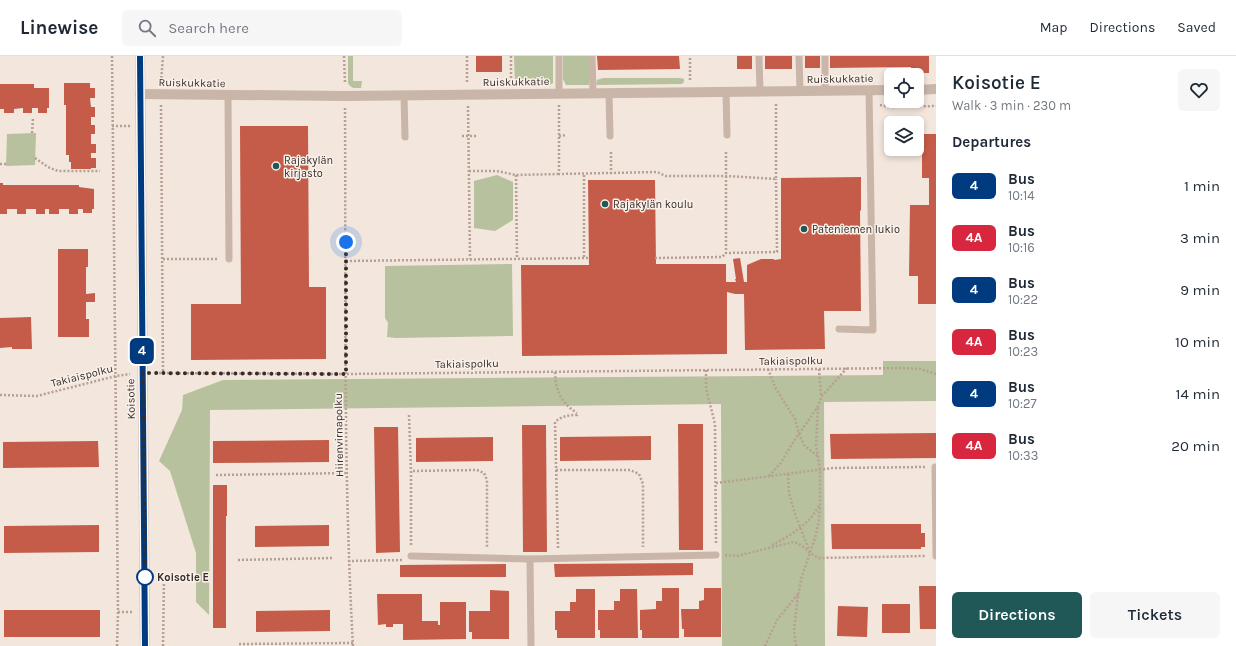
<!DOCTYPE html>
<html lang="en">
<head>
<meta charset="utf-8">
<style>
  body { margin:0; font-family:Karla,sans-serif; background:#f6f6f7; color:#1f2937; height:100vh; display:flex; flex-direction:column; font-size:15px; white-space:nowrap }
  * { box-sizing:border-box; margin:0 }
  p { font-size:13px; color:#747a83 }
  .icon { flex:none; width:22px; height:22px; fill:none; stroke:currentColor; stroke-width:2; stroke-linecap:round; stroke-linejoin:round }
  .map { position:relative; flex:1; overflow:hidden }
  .panel { display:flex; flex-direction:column; background:#fff; width:300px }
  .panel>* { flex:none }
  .badge { padding:0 8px; border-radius:6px; font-size:14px; line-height:26px }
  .tools { position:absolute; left:884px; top:12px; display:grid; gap:8px }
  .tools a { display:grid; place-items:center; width:40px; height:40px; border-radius:6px; background:#fff; box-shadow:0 2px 6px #0003; font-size:20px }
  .you { position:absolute; width:20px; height:20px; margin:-10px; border:3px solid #fff; border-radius:50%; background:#1a73e8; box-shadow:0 0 0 6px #1a73e833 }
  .map>.badge { position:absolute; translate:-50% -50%; box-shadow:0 0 0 2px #fff }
  h2 { padding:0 16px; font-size:15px; line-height:36px }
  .round { display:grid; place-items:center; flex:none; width:42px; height:42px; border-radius:6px; background:#f6f6f7 }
  .overview { display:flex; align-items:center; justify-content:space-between; height:68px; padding:0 16px }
  h1 { font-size:19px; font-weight:600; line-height:30px }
  .primary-button { display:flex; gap:8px; margin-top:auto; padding:8px 16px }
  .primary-button a { flex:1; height:46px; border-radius:6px; background:#1f5857; color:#fff; font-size:16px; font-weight:600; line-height:46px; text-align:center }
  .primary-button a+a { background:#f6f6f7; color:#1f2937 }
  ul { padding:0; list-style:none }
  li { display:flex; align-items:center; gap:12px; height:52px; padding:0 16px }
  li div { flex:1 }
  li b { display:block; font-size:15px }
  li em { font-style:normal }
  li .badge { min-width:44px; font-weight:700; text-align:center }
  header { display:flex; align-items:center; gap:24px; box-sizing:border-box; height:56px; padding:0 20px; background:#fff; border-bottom:1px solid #e0e1e3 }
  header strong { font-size:19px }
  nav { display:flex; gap:22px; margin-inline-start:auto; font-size:14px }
  .search { width:280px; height:36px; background:#f6f6f7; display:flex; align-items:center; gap:10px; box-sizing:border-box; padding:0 14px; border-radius:6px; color:#747a83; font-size:15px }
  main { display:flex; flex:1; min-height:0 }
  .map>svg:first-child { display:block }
</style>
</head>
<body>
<header>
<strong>Linewise</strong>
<div class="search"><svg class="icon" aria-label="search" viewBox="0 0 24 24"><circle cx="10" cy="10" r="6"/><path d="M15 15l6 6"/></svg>Search here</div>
<nav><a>Map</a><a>Directions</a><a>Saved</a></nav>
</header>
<main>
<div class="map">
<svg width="936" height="590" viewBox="0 0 936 590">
  <rect width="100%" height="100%" fill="#f2e6dd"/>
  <g fill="#b8c19d">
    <path d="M 348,0 L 353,0 L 353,25 L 362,25 L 361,32 C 355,32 351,33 348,27 Z"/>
    <path d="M 514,0 L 553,0 L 553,27 L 548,30 L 515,29 Z"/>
    <path d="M 563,0 L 589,0 L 589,29 L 566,29 L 563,23 Z"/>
    <path d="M 603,22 L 680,22 L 684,23 L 684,26 L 682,28 L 597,29 L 596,28 L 597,24 Z"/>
    <path d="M 36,77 L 35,109 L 6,110 L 7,78 Z"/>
    <path d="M 497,119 L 513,126 L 513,164 L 495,175 L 474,172 L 474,125 Z"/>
    <path d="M 512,208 L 513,280 L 396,282 L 387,281 L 388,267 L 385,262 L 385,210 Z"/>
    <path d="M 883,305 L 936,305 L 936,345 L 824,346 L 825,590 L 722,590 L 721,348 L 210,354 L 209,559 L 196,546 L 196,497 L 170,415 L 159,405 L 182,354 L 183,339 L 223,324 L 883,319 Z"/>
  </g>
  <g fill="#c45c49">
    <rect x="476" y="0" width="26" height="16"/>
    <path d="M 597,0 L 679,0 L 680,13 L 598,14 Z"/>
    <rect x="737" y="0" width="15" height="13"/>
    <rect x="765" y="0" width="27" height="13"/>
    <rect x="805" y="0" width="15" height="12"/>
    <path d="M 830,0 L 929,0 L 929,17 L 911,17 L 911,11 L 830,12 Z"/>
    <path d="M 64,27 L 90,27 L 90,32 L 95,32 L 95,42 L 90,42 L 91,51 L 95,51 L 95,61 L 91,61 L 91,69 L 95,69 L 95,78 L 91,78 L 91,88 L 96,88 L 96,97 L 91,97 L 91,102 L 96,102 L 96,112 L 91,112 L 91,113 L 71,113 L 71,106 L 69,106 L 69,99 L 66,99 L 66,49 L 64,49 Z"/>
    <path d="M 0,28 L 34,28 L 34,32 L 49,32 L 49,52 L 47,52 L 47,57 L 38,57 L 38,52 L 32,52 L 32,57 L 23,57 L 23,52 L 14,53 L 14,57 L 4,57 L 4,53 L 0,53 Z"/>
    <path d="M 240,70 L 308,70 L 309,231 L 326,231 L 326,303 L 191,304 L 191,248 L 241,248 Z"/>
    <path d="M 922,78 L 936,78 L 936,248 L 918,248 L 918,220 L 909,220 L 910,149 L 929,149 L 929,122 L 922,122 Z"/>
    <path d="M 861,121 L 861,155 L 860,154 L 861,255 L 824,255 L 825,293 L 745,294 L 744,238 L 735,238 L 727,236 L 727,298 L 522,300 L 521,209 L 589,209 L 588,124 L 655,124 L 656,208 L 726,208 L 726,226 L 736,226 L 735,223 L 736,223 L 733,203 L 740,202 L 744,226 L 747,226 L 747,209 L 761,203 L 774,203 L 774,204 L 781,203 L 781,122 Z"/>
    <path d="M 0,127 L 3,127 L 3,129 L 79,129 L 79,131 L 94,133 L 94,153 L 92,153 L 92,157 L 83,157 L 83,153 L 78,153 L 78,158 L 69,158 L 69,153 L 59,153 L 59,158 L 49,158 L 49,153 L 45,153 L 45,158 L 36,158 L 36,153 L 26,153 L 26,158 L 17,158 L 17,153 L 7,153 L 7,158 L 0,158 Z"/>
    <path d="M 58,193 L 88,193 L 88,211 L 86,211 L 86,238 L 95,237 L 95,246 L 86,246 L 86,263 L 89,263 L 89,281 L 58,281 Z"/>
    <path d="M 31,261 L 32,293 L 12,293 L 12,291 L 0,292 L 0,262 Z"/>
    <path d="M 678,368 L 703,368 L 703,494 L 679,494 Z"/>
    <path d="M 522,369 L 546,369 L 547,496 L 523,496 Z"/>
    <path d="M 374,371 L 398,371 L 400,496 L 376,497 Z"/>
    <path d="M 936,377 L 936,402 L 831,403 L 830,378 Z"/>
    <path d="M 651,380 L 651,404 L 560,405 L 560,381 Z"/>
    <path d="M 493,381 L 493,405 L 416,406 L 416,382 Z"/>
    <path d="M 329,384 L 329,406 L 213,407 L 213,385 Z"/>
    <path d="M 98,385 L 99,411 L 3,412 L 3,386 Z"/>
    <path d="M 213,429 L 227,429 L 227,460 L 226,460 L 226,572 L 213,572 Z"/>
    <path d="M 831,468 L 921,468 L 921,477 L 925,477 L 925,491 L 921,491 L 921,493 L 832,493 Z"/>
    <path d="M 99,469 L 99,496 L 4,497 L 4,470 Z"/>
    <path d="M 329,469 L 329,490 L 255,491 L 255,470 Z"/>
    <path d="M 693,507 L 693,519 L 555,521 L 554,508 Z"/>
    <path d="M 506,508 L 506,521 L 400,521 L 400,509 Z"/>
    <path d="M 919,530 L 936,530 L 936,573 L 920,573 Z"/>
    <path d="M 662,532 L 679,532 L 679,582 L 642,582 L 642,574 L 640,574 L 640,554 L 656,553 L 656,545 L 662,545 Z"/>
    <path d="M 704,532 L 721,532 L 721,581 L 684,581 L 684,573 L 682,573 L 681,553 L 699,553 L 699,545 L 704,544 Z"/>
    <path d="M 576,533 L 595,533 L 595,582 L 557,582 L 557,574 L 555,574 L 555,555 L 570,555 L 570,546 L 576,546 Z"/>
    <path d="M 620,533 L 637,533 L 638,582 L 600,582 L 600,574 L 598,574 L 598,554 L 614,554 L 614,545 L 620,545 Z"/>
    <path d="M 490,534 L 509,535 L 509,583 L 472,583 L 472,576 L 469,576 L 469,555 L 490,555 Z"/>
    <path d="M 377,538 L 422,538 L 422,565 L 438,565 L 438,569 L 440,569 L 440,546 L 466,546 L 466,583 L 403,584 L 403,568 L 393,568 L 393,571 L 386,571 L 386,568 L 378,569 Z"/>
    <rect x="882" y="548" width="28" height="29"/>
    <path d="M 838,550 L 868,551 L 867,581 L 837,580 Z"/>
    <rect x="4" y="554" width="96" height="27"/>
    <path d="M 330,554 L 330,575 L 256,576 L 256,555 Z"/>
  </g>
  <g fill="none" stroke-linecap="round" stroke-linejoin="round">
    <g stroke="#b69f93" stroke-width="2.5" stroke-dasharray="2 2" stroke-linecap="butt">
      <path d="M 112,0 L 118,556 L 117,590"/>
      <path d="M 344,0 L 345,27"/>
      <path d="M 467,0 L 467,27"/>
      <path d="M 511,0 L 511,25"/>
      <path d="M 690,24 L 690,0"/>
      <path d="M 161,26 L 163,0"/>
      <path d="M 161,49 L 163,317"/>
      <path d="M 559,49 L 559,118 L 657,116 L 666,120 L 727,120 L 776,123 L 776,48"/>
      <path d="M 880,49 L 890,51 L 936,50"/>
      <path d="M 468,50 L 470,203"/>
      <path d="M 345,52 C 346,232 343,411 353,590"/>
      <path d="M 112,70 L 130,70"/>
      <path d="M 32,77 L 33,62"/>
      <path d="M 462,80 L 478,80"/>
      <path d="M 559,80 L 566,79"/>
      <path d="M 611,96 L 611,118"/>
      <path d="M 726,96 L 726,197 L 777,196 L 776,123"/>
      <path d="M 35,102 L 48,111 L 58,115 L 100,115"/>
      <path d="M 0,108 L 6,108"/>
      <path d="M 469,115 L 497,115 L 516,119 L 559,118"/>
      <path d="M 516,119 L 517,203"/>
      <path d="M 584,119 L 584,202"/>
      <path d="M 655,202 L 722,201 L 726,197"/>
      <path d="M 163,203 L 218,203"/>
      <path d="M 346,205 L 589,202"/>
      <path d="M 768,313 L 776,333 L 795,363 L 799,378 L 804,389 L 817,400"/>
      <path d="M 819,313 L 821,339"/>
      <path d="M 706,314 L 706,332 L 715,368 L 716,489"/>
      <path d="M 555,316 C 556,335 560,346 577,357"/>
      <path d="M 155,317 L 346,318 L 905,312 L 920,313 L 936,318"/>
      <path d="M 0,339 L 37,340 L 116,320 L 130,318"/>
      <path d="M 409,359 L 411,415"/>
      <path d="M 556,414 L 630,414 L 639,418 L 643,428 L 643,491"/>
      <path d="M 788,418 L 789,437 L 795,458 L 809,494"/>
      <path d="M 216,419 L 347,417"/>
      <path d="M 769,420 L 780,408 L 792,388 L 808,365 L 818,350 L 822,340 L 847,312"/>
      <path d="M 716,427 L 833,412 L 926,411"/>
      <path d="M 411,489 L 411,415 L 477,414 L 484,417 L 487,424 L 487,491"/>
      <path d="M 772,489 C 790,480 811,467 819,449"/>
      <path d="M 558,492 L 555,366 C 562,360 568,359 577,359 L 577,357"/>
      <path d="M 725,499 L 737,500 L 793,486 C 804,488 809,499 820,502 L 925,500"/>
      <path d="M 238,504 L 332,502"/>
      <path d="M 348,505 L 403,504"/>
      <path d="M 118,556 L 134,556"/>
      <path d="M 239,588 L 353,587"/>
      <path d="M 163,590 L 164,521"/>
      <path d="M 765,590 L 777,564 L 798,538"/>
      <path d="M 796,590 L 794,575 L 797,547 L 801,523 L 815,482 L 819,465 L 820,446 L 820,414 L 816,388 L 818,350"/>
    </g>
    <g stroke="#cab5a9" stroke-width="7">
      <path d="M 559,0 L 559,38"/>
      <path d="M 592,0 L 593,37"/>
      <path d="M 759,0 L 760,36"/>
      <path d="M 799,0 L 800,35"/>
      <path d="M 825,0 L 825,35"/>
      <path d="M 726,36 L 727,79"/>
      <path d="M 609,37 L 610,80"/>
      <path d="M 228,39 L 229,203"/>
      <path d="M 404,39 L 405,81"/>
      <path d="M 839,273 L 873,274 L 869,35"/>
      <path d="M 935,411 L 936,500"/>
      <path d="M 411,500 L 530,503"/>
      <path d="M 531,590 L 530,503 L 716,499"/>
    </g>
    <g stroke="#cab5a9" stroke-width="10">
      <path d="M 917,34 L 936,33"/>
      <path d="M 140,38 L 345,40 L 891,34"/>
    </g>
    <path stroke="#cab5a9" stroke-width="10" d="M 140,0 L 145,590"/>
  </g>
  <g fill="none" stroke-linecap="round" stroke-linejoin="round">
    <defs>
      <path id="line" d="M 140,0 L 145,590"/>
    </defs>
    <use href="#line" stroke="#fff" stroke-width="9"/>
    <use href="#line" stroke="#003b80" stroke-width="6"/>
    <path stroke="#372c29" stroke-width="4" stroke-dasharray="0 7.2" d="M 145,521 L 145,524 L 143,317 L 346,318 L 346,186"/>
  </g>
  <g fill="#1f5857" stroke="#f9f1e9" stroke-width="1.5">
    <circle cx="276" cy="110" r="4"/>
    <circle cx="605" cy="148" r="4"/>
    <circle cx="804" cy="173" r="4"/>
  </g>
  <circle fill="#fff" stroke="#003b80" stroke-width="2" cx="145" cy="521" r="8"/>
  <g text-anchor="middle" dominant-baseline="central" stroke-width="3" stroke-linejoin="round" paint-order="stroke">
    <g font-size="11" fill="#372c29" stroke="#f9f1e9">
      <text transform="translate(840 23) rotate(-1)">Ruiskukkatie</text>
      <text transform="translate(516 26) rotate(-1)">Ruiskukkatie</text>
      <text transform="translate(192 27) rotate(1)">Ruiskukkatie</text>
      <text transform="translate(791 305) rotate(-1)">Takiaispolku</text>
      <text transform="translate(467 308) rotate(-1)">Takiaispolku</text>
      <text transform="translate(82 320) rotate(-14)">Takiaispolku</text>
      <text transform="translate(131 343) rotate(-91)">Koisotie</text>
      <text transform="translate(339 379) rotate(-91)">Hiirenvirnapolku</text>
    </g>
    <g font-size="11" fill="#372c29" stroke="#f9f1e9" text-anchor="start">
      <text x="284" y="104">Rajakylän<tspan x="284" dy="13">kirjasto</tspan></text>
      <text x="613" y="148">Rajakylän koulu</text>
      <text x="812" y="173">Pateniemen lukio</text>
    </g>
    <g font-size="11" font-weight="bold" fill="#372c29" stroke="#f9f1e9" text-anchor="start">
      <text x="157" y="521">Koisotie E</text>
    </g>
  </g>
</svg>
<div class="tools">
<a><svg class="icon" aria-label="locate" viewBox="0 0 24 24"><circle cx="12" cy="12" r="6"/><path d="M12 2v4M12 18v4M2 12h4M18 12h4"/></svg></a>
<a><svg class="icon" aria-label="layers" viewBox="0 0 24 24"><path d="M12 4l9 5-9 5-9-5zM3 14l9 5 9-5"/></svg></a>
</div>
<div class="you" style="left:346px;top:186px"></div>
<b class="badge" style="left:142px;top:295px;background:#003b80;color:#fff">4</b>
</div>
<section class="panel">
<div class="overview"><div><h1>Koisotie E</h1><p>Walk · 3 min · 230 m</p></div><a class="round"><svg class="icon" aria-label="heart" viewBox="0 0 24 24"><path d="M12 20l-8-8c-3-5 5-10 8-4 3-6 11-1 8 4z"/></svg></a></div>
<h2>Departures</h2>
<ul>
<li><span class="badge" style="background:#003b80;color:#fff">4</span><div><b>Bus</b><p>10:14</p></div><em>1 min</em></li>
<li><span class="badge" style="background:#d7263d;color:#fff">4A</span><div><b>Bus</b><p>10:16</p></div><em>3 min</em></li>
<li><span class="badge" style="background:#003b80;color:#fff">4</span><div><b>Bus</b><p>10:22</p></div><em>9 min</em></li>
<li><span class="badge" style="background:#d7263d;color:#fff">4A</span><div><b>Bus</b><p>10:23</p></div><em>10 min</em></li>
<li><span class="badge" style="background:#003b80;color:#fff">4</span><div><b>Bus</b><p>10:27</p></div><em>14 min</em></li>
<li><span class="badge" style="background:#d7263d;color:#fff">4A</span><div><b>Bus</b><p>10:33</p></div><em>20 min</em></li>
</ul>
<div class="primary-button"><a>Directions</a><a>Tickets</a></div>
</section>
</main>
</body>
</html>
